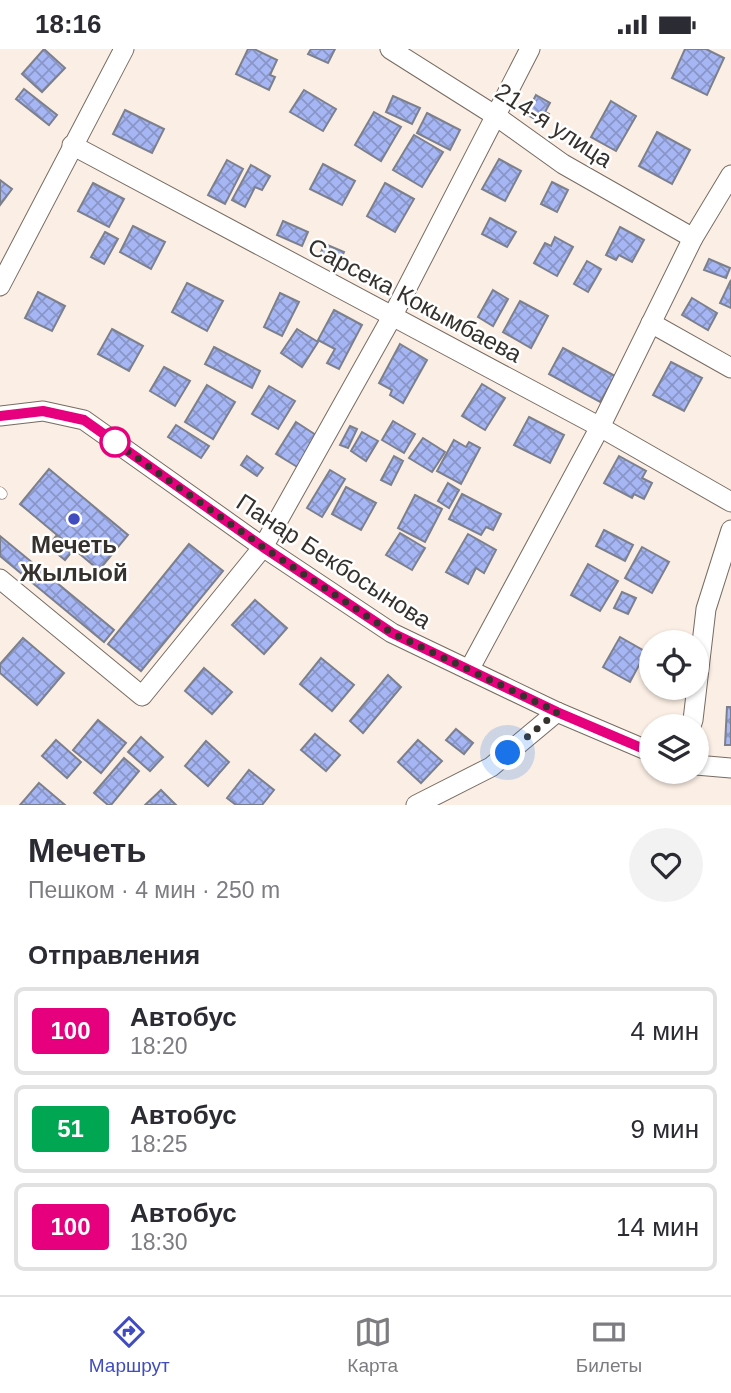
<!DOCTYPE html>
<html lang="ru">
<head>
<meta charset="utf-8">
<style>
  body { margin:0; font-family:Arial,sans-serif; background:#f2f2f3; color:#2b2b33; height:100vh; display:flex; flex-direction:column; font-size:26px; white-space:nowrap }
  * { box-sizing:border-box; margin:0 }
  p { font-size:23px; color:#7c7c81 }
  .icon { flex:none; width:38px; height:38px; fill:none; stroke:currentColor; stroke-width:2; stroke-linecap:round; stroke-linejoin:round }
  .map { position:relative; height:756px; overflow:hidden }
  .details { display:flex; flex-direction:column; background:#fff; flex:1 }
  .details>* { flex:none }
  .badge { padding:0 14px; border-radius:5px; font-size:24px; line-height:46px }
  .tools { position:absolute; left:639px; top:581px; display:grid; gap:14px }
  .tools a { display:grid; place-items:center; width:70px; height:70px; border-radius:50%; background:#fff; box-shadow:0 2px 5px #0004; font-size:35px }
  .you { position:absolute; width:35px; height:35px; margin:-18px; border:5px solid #fff; border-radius:50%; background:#1a73e8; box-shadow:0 0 0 10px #1a73e833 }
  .map>.badge { position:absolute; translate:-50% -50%; box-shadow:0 0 0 4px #fff }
  h2 { padding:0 28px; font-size:26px; line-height:63px }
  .round { display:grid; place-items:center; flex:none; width:74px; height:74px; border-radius:37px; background:#f2f2f3 }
  .head { display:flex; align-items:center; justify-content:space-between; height:119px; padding:0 28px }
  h1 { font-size:33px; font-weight:700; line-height:52px }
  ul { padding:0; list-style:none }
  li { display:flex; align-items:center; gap:21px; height:88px; margin:0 14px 10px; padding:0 14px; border:4px solid #e1e1e2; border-radius:10px }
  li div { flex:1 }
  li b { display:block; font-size:26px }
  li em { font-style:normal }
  li .badge { min-width:77px; font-weight:700; text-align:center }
  .status { display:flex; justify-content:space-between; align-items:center; height:49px; padding:0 35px; background:#fff; direction:ltr }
  .status svg { height:19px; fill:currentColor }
  .dock { display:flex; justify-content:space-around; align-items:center; height:98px; border-top:2px solid #e1e1e2; background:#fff; font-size:19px; color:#7c7c81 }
  .dock a { display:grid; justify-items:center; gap:4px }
  .dock .selected { color:#404cc0 }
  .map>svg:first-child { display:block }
</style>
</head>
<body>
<div class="status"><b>18:16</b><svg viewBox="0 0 49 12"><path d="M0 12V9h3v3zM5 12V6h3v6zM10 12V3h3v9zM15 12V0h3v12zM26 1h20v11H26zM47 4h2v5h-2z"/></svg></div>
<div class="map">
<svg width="731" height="756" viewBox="0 0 731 756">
  <defs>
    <pattern id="building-cross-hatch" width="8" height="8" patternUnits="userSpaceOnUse" patternTransform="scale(1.75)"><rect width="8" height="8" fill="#a6b6f4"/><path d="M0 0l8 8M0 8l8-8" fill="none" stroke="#8895c6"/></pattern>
  </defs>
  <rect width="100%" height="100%" fill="#fbeee4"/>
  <g fill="url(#building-cross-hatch)" stroke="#7c808d" stroke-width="2">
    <path d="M 44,0 L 65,19 L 42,43 L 22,25 Z"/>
    <path d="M 248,0 L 254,0 L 277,11 L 270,26 L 275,28 L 269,41 L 236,25 Z"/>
    <path d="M 311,0 L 335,0 L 328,14 L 308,5 Z"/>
    <path d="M 685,0 L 706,0 L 724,9 L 707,46 L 672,29 Z"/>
    <path d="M 24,40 L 57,66 L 49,76 L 16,50 Z"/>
    <path d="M 304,41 L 336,60 L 323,82 L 290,63 Z"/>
    <path d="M 536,46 L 550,54 L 545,63 L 549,65 L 544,75 L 526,65 Z"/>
    <path d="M 393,47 L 420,59 L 412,75 L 386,63 Z"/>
    <path d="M 611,52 L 636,67 L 616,102 L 591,88 Z"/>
    <path d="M 125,61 L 164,80 L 152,104 L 113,85 Z"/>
    <path d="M 374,63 L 401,78 L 381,112 L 355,96 Z"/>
    <path d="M 427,64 L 460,81 L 450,101 L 417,84 Z"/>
    <path d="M 657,83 L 690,101 L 672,135 L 639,117 Z"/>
    <path d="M 414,86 L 443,103 L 422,138 L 393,121 Z"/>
    <path d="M 499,110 L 521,122 L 505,152 L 482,140 Z"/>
    <path d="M 227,111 L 243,120 L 225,155 L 208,146 Z"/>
    <path d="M 323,115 L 355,132 L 342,156 L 310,140 Z"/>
    <path d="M 251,116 L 270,127 L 262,141 L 255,138 L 245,158 L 232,151 Z"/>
    <path d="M 0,131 L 12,140 L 0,156 Z"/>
    <path d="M 552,133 L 568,141 L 557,163 L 541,155 Z"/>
    <path d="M 93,134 L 124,150 L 109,178 L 78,162 Z"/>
    <path d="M 385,134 L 414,150 L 395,183 L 367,167 Z"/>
    <path d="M 490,169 L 516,183 L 507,198 L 482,185 Z"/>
    <path d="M 283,172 L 308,183 L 302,197 L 277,186 Z"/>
    <path d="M 133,177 L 165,193 L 151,220 L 120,203 Z"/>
    <path d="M 620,178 L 644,191 L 632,213 L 619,206 L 616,211 L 606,206 Z"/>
    <path d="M 105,183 L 118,190 L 104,215 L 91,208 Z"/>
    <path d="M 555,188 L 573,198 L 557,227 L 534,214 L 545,194 L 551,197 Z"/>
    <path d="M 325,195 L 344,203 L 338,216 L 319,207 Z"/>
    <path d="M 709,210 L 730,219 L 726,229 L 704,221 Z"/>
    <path d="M 587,212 L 601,220 L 588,243 L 574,235 Z"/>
    <path d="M 731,231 L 731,259 L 720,254 Z"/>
    <path d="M 187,234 L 223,252 L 207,282 L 172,263 Z"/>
    <path d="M 493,241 L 508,250 L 493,277 L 478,268 Z"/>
    <path d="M 38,243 L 65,257 L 52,282 L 25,269 Z"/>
    <path d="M 280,244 L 299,253 L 282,287 L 264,278 Z"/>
    <path d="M 692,249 L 717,264 L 708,281 L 682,266 Z"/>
    <path d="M 520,252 L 548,267 L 531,299 L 503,283 Z"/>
    <path d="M 334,261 L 362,276 L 339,320 L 327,314 L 335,300 L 318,291 Z"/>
    <path d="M 112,280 L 143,297 L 129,322 L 98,305 Z"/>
    <path d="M 297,280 L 318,293 L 302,318 L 281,304 Z"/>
    <path d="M 400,295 L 427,311 L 403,354 L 390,346 L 392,341 L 379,334 Z"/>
    <path d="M 214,298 L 260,322 L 252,339 L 205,315 Z"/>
    <path d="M 563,299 L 615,327 L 600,353 L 549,325 Z"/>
    <path d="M 671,313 L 702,329 L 684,362 L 653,346 Z"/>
    <path d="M 164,318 L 190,332 L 175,357 L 150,342 Z"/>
    <path d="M 482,335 L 505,349 L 485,381 L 462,367 Z"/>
    <path d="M 207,336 L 235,353 L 213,390 L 185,373 Z"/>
    <path d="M 269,337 L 295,352 L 278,380 L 252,365 Z"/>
    <path d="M 529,368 L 564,386 L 550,414 L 514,396 Z"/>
    <path d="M 393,372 L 415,385 L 404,404 L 382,391 Z"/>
    <path d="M 296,373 L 319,388 L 299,419 L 276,405 Z"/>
    <path d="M 176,376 L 209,397 L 201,409 L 168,388 Z"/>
    <path d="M 350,377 L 357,380 L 348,399 L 340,396 Z"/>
    <path d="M 362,383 L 378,392 L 366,412 L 351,402 Z"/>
    <path d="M 423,389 L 445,403 L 432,423 L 409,409 Z"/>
    <path d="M 454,391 L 466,398 L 469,393 L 480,399 L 461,435 L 437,422 Z"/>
    <path d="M 247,407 L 263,419 L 257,427 L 241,416 Z"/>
    <path d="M 394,407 L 403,412 L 391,436 L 381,431 Z"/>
    <path d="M 619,407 L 646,422 L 642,429 L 652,434 L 644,450 L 634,445 L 632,449 L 604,434 Z"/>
    <path d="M 49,420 L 128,486 L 99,521 L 20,455 Z"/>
    <path d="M 330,421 L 345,430 L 322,468 L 307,459 Z"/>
    <path d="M 448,434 L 459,441 L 449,459 L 438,452 Z"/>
    <path d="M 346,438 L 376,454 L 361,481 L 332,465 Z"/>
    <path d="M 462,445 L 501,465 L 493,481 L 486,478 L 481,486 L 449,470 Z"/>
    <path d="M 415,446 L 442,460 L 425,493 L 398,479 Z"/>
    <path d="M 604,481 L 633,496 L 625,512 L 596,497 Z"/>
    <path d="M 400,484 L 425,499 L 412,521 L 386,506 Z"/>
    <path d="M 468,485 L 496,501 L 484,524 L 476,519 L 468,535 L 446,523 Z"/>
    <path d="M 57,486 L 74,500 L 65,511 L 48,497 Z"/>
    <path d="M 0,487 L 114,581 L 104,593 L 0,507 Z"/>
    <path d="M 189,495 L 223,522 L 141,622 L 108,595 Z"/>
    <path d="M 642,498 L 669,513 L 652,544 L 625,529 Z"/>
    <path d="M 588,515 L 618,532 L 600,562 L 571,546 Z"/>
    <path d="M 622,543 L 636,549 L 628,565 L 614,559 Z"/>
    <path d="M 255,551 L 287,579 L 264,605 L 232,576 Z"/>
    <path d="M 620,588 L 646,603 L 630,633 L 603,618 Z"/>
    <path d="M 23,589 L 64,624 L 37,656 L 0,624 L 0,615 Z"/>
    <path d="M 321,609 L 354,636 L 332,662 L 300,635 Z"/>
    <path d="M 204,619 L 232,643 L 212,665 L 185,642 Z"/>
    <path d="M 388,626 L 401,638 L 363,684 L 350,672 Z"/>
    <path d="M 727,658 L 731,658 L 731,696 L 725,696 Z"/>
    <path d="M 98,671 L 126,694 L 101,724 L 73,701 Z"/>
    <path d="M 456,680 L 473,694 L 464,705 L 446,691 Z"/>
    <path d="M 315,685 L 340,706 L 326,722 L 301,701 Z"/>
    <path d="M 141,688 L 163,708 L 150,722 L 128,703 Z"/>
    <path d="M 56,691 L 81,713 L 67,729 L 42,707 Z"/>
    <path d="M 418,691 L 442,712 L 421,734 L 398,713 Z"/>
    <path d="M 206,692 L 229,713 L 208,737 L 185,717 Z"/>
    <path d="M 124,709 L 139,722 L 111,756 L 108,756 L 94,744 Z"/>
    <path d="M 249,721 L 274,741 L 262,756 L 236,756 L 227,749 Z"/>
    <path d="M 39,734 L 65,756 L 20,756 Z"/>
    <path d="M 161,741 L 176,756 L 145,756 Z"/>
  </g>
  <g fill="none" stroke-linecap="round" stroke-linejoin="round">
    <defs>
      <path id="service" d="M 0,443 L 2,445"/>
      <g id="minor">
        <path d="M 390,0 L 496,67 L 563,115 L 693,189"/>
        <path d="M 72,96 L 600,378 L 731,453"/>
        <path d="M 0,237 L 124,0"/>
        <path d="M 651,274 L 731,319"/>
        <path d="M 0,367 L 43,362 L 84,371 L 263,498 L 392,584 L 557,663 L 651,703"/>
        <path d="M 0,530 L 142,647 L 263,498 L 393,266 L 530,0"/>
        <path d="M 469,621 L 600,378 L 693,189 L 731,126"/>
        <path d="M 691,677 L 693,671 L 706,560 L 731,481"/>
        <path d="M 696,716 L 731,719"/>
        <path d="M 416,756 L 491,718 L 557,663"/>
      </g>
    </defs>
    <use href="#service" stroke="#776b62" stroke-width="11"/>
    <use href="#minor" stroke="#776b62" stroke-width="21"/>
    <use href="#service" stroke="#fff" stroke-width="10"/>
    <use href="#minor" stroke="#fff" stroke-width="19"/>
  </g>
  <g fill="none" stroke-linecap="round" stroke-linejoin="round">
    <defs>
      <path id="line" d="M 0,367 L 43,362 L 84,371 L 263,498 L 392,584 L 557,663 L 651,703"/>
    </defs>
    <use href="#line" stroke="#fff" stroke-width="16"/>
    <use href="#line" stroke="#e6007e" stroke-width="10"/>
    <path stroke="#35312d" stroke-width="7" stroke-dasharray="0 12.6" d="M 115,393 L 106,387 L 263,498 L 392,584 L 557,663 L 508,704"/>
  </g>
  <circle fill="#fff" stroke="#e6007e" stroke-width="3.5" cx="115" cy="393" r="14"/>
  <circle fill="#404cc0" stroke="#fff" stroke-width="2.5" cx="74" cy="470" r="7"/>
  <g text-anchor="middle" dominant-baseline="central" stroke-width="5" stroke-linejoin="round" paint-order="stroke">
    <g font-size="24" fill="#35312d" stroke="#fff">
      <text transform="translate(554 76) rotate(33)">214-я улица</text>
      <text transform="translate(415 251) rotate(28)">Сарсека Кокымбаева</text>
      <text transform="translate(334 512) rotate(33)">Панар Бекбосынова</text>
    </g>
    <g font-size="24" font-weight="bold" fill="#35312d" stroke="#fff">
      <text x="74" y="495">Мечеть<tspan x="74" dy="28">Жылыой</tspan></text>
    </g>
  </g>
</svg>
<div class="tools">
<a><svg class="icon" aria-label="locate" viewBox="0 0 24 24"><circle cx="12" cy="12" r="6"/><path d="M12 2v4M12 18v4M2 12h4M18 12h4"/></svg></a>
<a><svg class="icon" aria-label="layers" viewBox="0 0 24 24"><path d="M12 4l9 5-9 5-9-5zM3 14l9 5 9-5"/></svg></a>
</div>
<div class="you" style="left:508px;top:704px"></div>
</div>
<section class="details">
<div class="head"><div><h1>Мечеть</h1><p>Пешком · 4 мин · 250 m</p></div><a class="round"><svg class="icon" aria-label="heart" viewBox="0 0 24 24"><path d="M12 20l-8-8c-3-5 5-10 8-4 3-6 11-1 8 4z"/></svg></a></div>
<h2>Отправления</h2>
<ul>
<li><span class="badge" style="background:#e6007e;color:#fff">100</span><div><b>Автобус</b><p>18:20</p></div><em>4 мин</em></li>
<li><span class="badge" style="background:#00a651;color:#fff">51</span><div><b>Автобус</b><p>18:25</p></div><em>9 мин</em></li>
<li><span class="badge" style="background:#e6007e;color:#fff">100</span><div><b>Автобус</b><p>18:30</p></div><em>14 мин</em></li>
</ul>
</section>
<nav class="dock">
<a class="selected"><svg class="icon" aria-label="directions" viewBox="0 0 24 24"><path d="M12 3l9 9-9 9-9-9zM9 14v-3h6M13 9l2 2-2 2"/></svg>Маршрут</a>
<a><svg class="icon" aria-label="map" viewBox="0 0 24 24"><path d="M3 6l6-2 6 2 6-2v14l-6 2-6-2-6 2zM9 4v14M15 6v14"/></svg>Карта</a>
<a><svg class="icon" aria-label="tickets" viewBox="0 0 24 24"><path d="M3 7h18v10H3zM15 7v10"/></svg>Билеты</a>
</nav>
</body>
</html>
